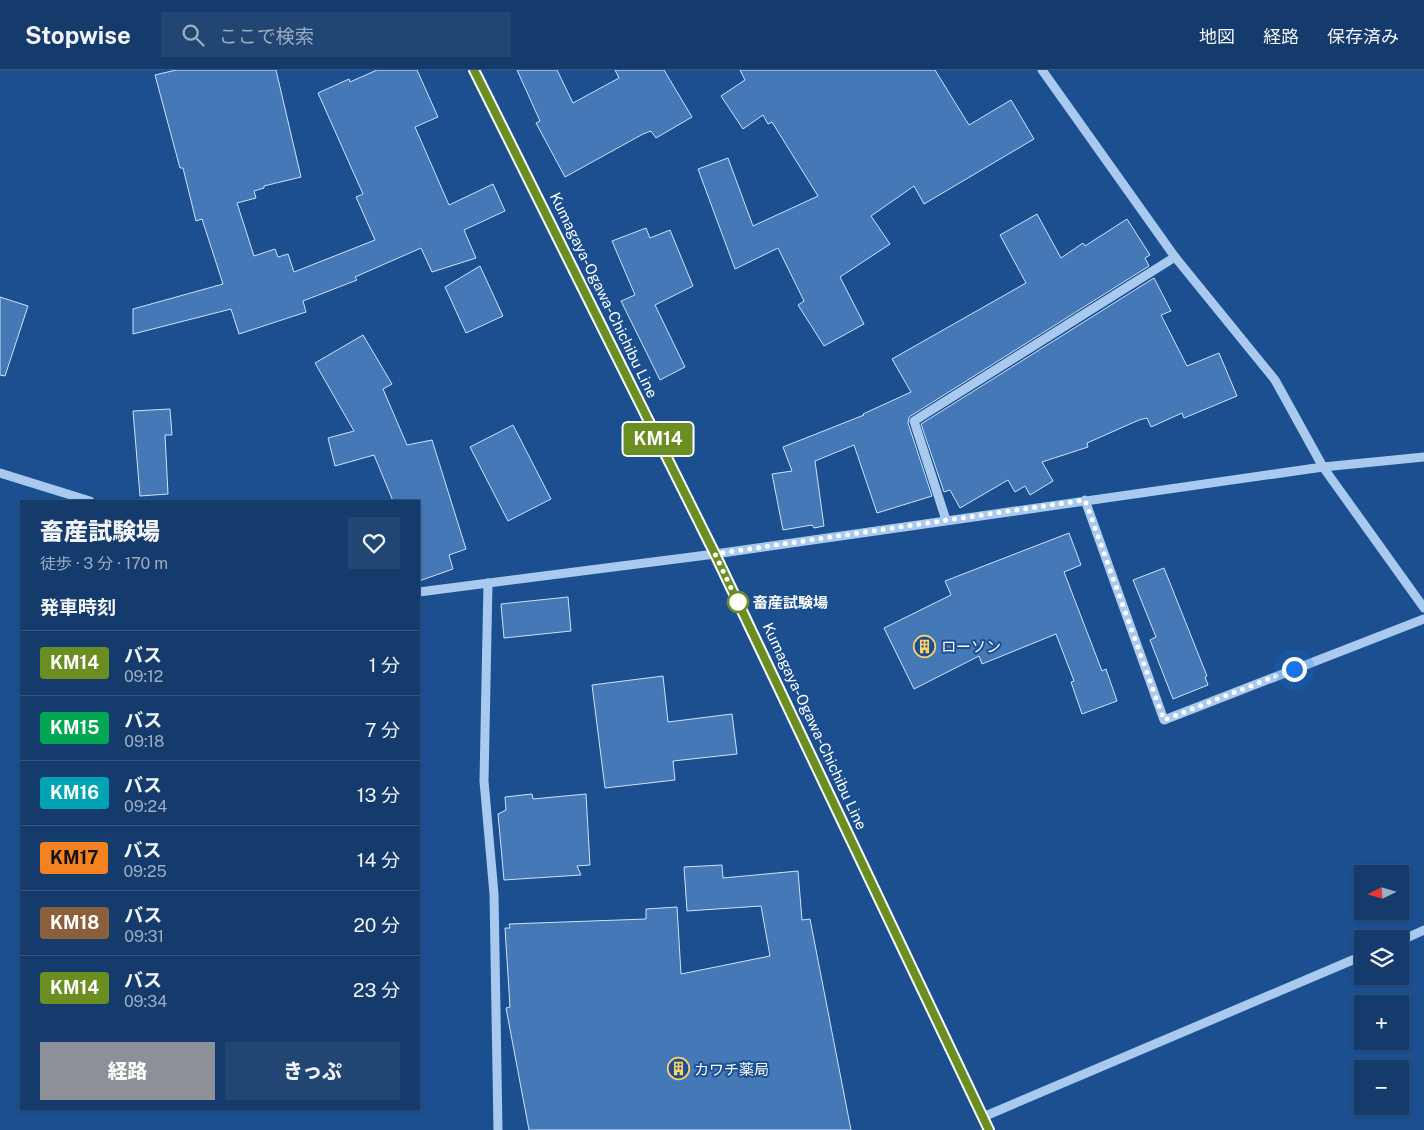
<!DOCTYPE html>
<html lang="ja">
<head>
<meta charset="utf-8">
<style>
  body { margin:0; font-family:"Public Sans","Noto Sans JP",sans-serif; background:#214673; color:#f1f3f6; height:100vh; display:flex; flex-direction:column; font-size:19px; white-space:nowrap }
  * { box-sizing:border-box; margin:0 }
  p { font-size:16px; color:#9dadc1 }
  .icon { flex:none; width:28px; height:28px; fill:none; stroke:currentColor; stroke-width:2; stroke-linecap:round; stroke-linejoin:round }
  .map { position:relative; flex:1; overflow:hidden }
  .side { position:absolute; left:20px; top:430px; width:400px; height:610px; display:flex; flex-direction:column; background:#143b6b; border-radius:0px; box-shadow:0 1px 4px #0004,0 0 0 1px #33557e }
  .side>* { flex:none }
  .badge { padding:0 10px; border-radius:4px; font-size:18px; line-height:32px }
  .needle { width:32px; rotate:265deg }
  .fabs { position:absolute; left:1354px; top:795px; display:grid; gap:10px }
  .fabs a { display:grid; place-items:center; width:55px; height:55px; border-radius:0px; background:#143b6b; box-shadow:0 1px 4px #0004,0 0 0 1px #33557e; font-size:25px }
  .you { position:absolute; width:25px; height:25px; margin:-12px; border:4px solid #fff; border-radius:50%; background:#1a73e8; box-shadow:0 0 0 8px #1a73e833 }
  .map>.badge { position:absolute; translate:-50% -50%; box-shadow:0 0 0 2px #fff }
  h2 { padding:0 20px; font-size:19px; line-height:45px }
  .round { display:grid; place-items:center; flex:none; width:52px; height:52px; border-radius:0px; background:#214673 }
  .headline { display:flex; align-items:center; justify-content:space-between; height:85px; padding:0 20px }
  h1 { font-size:24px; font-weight:800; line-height:38px }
  .button { display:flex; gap:10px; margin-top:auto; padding:10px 20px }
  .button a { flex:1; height:58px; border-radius:0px; background:#8c9099; color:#fff; font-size:20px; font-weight:800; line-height:58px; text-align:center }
  .button a+a { background:#214673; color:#f1f3f6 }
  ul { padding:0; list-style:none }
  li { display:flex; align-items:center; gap:15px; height:65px; padding:0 20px; border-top:1px solid #33557e }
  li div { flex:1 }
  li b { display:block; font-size:19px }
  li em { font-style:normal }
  li .badge { min-width:55px; font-weight:700; text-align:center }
  header { display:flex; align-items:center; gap:30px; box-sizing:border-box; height:70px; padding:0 25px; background:#143b6b; border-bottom:1px solid #33557e }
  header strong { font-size:24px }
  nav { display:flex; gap:28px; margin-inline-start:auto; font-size:18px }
  .search { width:350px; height:45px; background:#214673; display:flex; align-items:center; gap:12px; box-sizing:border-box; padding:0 18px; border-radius:0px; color:#9dadc1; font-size:19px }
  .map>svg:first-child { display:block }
</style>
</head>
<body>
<header>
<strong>Stopwise</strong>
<div class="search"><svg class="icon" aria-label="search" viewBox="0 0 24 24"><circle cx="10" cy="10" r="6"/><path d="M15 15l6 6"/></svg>ここで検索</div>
<nav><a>地図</a><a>経路</a><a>保存済み</a></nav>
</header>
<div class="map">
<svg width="1424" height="1060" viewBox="0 0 1424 1060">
  <rect width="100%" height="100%" fill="#1b4f8f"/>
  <g fill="#4478b7" stroke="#cfe3fa">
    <path d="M 176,0 L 276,0 L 301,107 L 264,116 L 264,118 L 254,121 L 256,128 L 237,133 L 254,186 L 275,179 L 278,187 L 288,184 L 294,202 L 375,170 L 356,127 L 363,124 L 318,23 L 349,9 L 350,12 L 377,0 L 417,0 L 438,47 L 415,57 L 449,135 L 493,114 L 505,141 L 464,160 L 476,188 L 432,202 L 421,178 L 355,207 L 357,210 L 303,231 L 306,242 L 239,264 L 231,239 L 133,264 L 133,239 L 223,214 L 202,149 L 196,151 L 183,98 L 180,98 L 155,5 Z"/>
    <path d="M 517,0 L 557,0 L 573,33 L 619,8 L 615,0 L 664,0 L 692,47 L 656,68 L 651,61 L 643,64 L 565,107 L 536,53 L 540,51 Z"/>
    <path d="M 740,0 L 935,0 L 969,55 L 1011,30 L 1034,69 L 924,134 L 914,116 L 871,146 L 890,174 L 840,207 L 864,254 L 824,276 L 798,235 L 804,231 L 778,178 L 735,199 L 698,99 L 728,88 L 753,156 L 818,126 L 772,52 L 768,54 L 763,45 L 743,59 L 721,26 L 745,10 Z"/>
    <path d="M 1037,144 L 1061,188 L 1083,173 L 1085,176 L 1127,149 L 1150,185 L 1145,188 L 1149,196 L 909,347 L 908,353 L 932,426 L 877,443 L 854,375 L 815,391 L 824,456 L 814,458 L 812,455 L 783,460 L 772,404 L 792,401 L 783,377 L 864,345 L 863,344 L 911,322 L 892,289 L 1026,213 L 1000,165 Z"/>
    <path d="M 646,158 L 650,168 L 670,160 L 693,216 L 655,235 L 685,297 L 660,310 L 621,231 L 635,225 L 612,171 Z"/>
    <path d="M 480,196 L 503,246 L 466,263 L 445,217 Z"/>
    <path d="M 1154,208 L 1171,241 L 1161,245 L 1187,296 L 1219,283 L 1237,326 L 1184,348 L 1182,343 L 1151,357 L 1147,348 L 1139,350 L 1087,373 L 1088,377 L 1042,392 L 1053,411 L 1030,425 L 1025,416 L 1015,422 L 1008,410 L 960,438 L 950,420 L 944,422 L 921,354 Z"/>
    <path d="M 0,227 L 28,236 L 5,306 L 0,305 Z"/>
    <path d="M 363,265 L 392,314 L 383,319 L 407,375 L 432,370 L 466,479 L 449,485 L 453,499 L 419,511 L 419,431 L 393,431 L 374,385 L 335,396 L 328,368 L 354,361 L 315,293 Z"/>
    <path d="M 170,339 L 172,365 L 165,365 L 168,424 L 140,426 L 133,341 Z"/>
    <path d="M 513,355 L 551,429 L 508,451 L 470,377 Z"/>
    <path d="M 1069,463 L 1081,495 L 1064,502 L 1102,601 L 1106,599 L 1117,631 L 1082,644 L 1071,612 L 1074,611 L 1056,564 L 982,594 L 979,586 L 914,619 L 884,558 L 951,525 L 945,511 Z"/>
    <path d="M 1164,498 L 1207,606 L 1205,607 L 1208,615 L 1173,629 L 1150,570 L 1156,567 L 1133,510 Z"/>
    <path d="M 568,527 L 571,561 L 504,568 L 501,534 Z"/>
    <path d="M 663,606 L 668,652 L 732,644 L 737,684 L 673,691 L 675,710 L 605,718 L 592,615 Z"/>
    <path d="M 532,724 L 533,729 L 586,724 L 590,795 L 577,796 L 581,805 L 504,810 L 498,744 L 506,740 L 505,727 Z"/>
    <path d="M 722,795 L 723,808 L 798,801 L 802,850 L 810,849 L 851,1060 L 529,1060 L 506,938 L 510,937 L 505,858 L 510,858 L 509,854 L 646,849 L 646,839 L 677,837 L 681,904 L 770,886 L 761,836 L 687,841 L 684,797 Z"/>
  </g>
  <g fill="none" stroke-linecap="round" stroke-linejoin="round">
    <g stroke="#a9c9ee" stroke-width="9">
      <path d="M 1042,0 L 1175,187 L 1275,310 L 1323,397 L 1424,538"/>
      <path d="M 0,403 L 90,431"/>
      <path d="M 1085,430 L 1164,650 L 1424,549"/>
      <path d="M 946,450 L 914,351 L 1175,187"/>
      <path d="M 488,513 L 484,711 L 494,824 L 498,1060"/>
      <path d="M 419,522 L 715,484 L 1323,397 L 1424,387"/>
      <path d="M 1400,871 L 1424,860"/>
      <path d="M 983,1047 L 1362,886"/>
    </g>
    <path stroke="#f0f6ff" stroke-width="12" d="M 474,0 L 715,484 L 989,1060"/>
  </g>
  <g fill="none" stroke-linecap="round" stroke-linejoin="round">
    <defs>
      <path id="line" d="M 474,0 L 715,484 L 989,1060"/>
    </defs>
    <use href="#line" stroke="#fff" stroke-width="11"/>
    <use href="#line" stroke="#6b8e23" stroke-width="8"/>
    <path stroke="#fff" stroke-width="5" stroke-dasharray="0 9" d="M 738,532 L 740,537 L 715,484 L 1085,430 L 1164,650 L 1294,599"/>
  </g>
  <defs>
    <symbol id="building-ring" viewBox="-11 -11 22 22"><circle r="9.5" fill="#1b4f8f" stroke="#ffd166" stroke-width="1.5"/><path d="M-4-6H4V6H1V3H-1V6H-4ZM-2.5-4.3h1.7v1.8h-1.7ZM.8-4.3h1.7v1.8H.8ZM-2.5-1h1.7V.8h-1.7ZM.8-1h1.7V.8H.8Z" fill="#ffd166"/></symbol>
  </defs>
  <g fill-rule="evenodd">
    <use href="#building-ring" x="912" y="564" width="25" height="25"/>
    <use href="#building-ring" x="666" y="986" width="25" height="25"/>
  </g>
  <circle fill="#fff" stroke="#6b8e23" stroke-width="2.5" cx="738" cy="532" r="10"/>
  <g text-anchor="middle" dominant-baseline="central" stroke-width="4" stroke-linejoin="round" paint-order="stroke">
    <g font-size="15" fill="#fff" stroke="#1b4f8f">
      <text transform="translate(604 225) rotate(64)">Kumagaya-Ogawa-Chichibu Line</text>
      <text transform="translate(815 656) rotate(65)">Kumagaya-Ogawa-Chichibu Line</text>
    </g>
    <g font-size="15" font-weight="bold" fill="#fff" stroke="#1b4f8f" text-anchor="start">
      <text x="753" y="532">畜産試験場</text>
    </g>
    <g font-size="15" fill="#fff" stroke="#1b4f8f" text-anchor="start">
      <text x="941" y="576">ローソン</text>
      <text x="694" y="999">カワチ薬局</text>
    </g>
  </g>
</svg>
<div class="fabs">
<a><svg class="needle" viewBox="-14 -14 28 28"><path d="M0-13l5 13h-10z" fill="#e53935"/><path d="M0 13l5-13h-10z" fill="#9dadc1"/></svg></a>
<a><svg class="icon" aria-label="layers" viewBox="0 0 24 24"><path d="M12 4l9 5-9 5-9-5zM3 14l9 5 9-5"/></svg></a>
<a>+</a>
<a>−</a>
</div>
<div class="you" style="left:1294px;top:599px"></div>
<b class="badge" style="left:658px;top:369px;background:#6b8e23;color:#fff">KM14</b>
<section class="side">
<div class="headline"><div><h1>畜産試験場</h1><p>徒歩 · 3 分 · 170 m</p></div><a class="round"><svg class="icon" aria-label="heart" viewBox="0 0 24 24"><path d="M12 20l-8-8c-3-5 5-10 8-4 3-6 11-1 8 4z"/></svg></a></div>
<h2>発車時刻</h2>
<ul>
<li><span class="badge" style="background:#6b8e23;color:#fff">KM14</span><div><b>バス</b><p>09:12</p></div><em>1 分</em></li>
<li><span class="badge" style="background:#00a651;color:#fff">KM15</span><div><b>バス</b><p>09:18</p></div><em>7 分</em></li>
<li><span class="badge" style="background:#00a3b4;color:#fff">KM16</span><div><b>バス</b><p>09:24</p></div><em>13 分</em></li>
<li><span class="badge" style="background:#f58220;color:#111">KM17</span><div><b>バス</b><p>09:25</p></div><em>14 分</em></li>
<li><span class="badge" style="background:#8b5e3c;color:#fff">KM18</span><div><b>バス</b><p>09:31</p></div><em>20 分</em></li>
<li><span class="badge" style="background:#6b8e23;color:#fff">KM14</span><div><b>バス</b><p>09:34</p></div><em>23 分</em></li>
</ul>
<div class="button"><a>経路</a><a>きっぷ</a></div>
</section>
</div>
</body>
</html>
